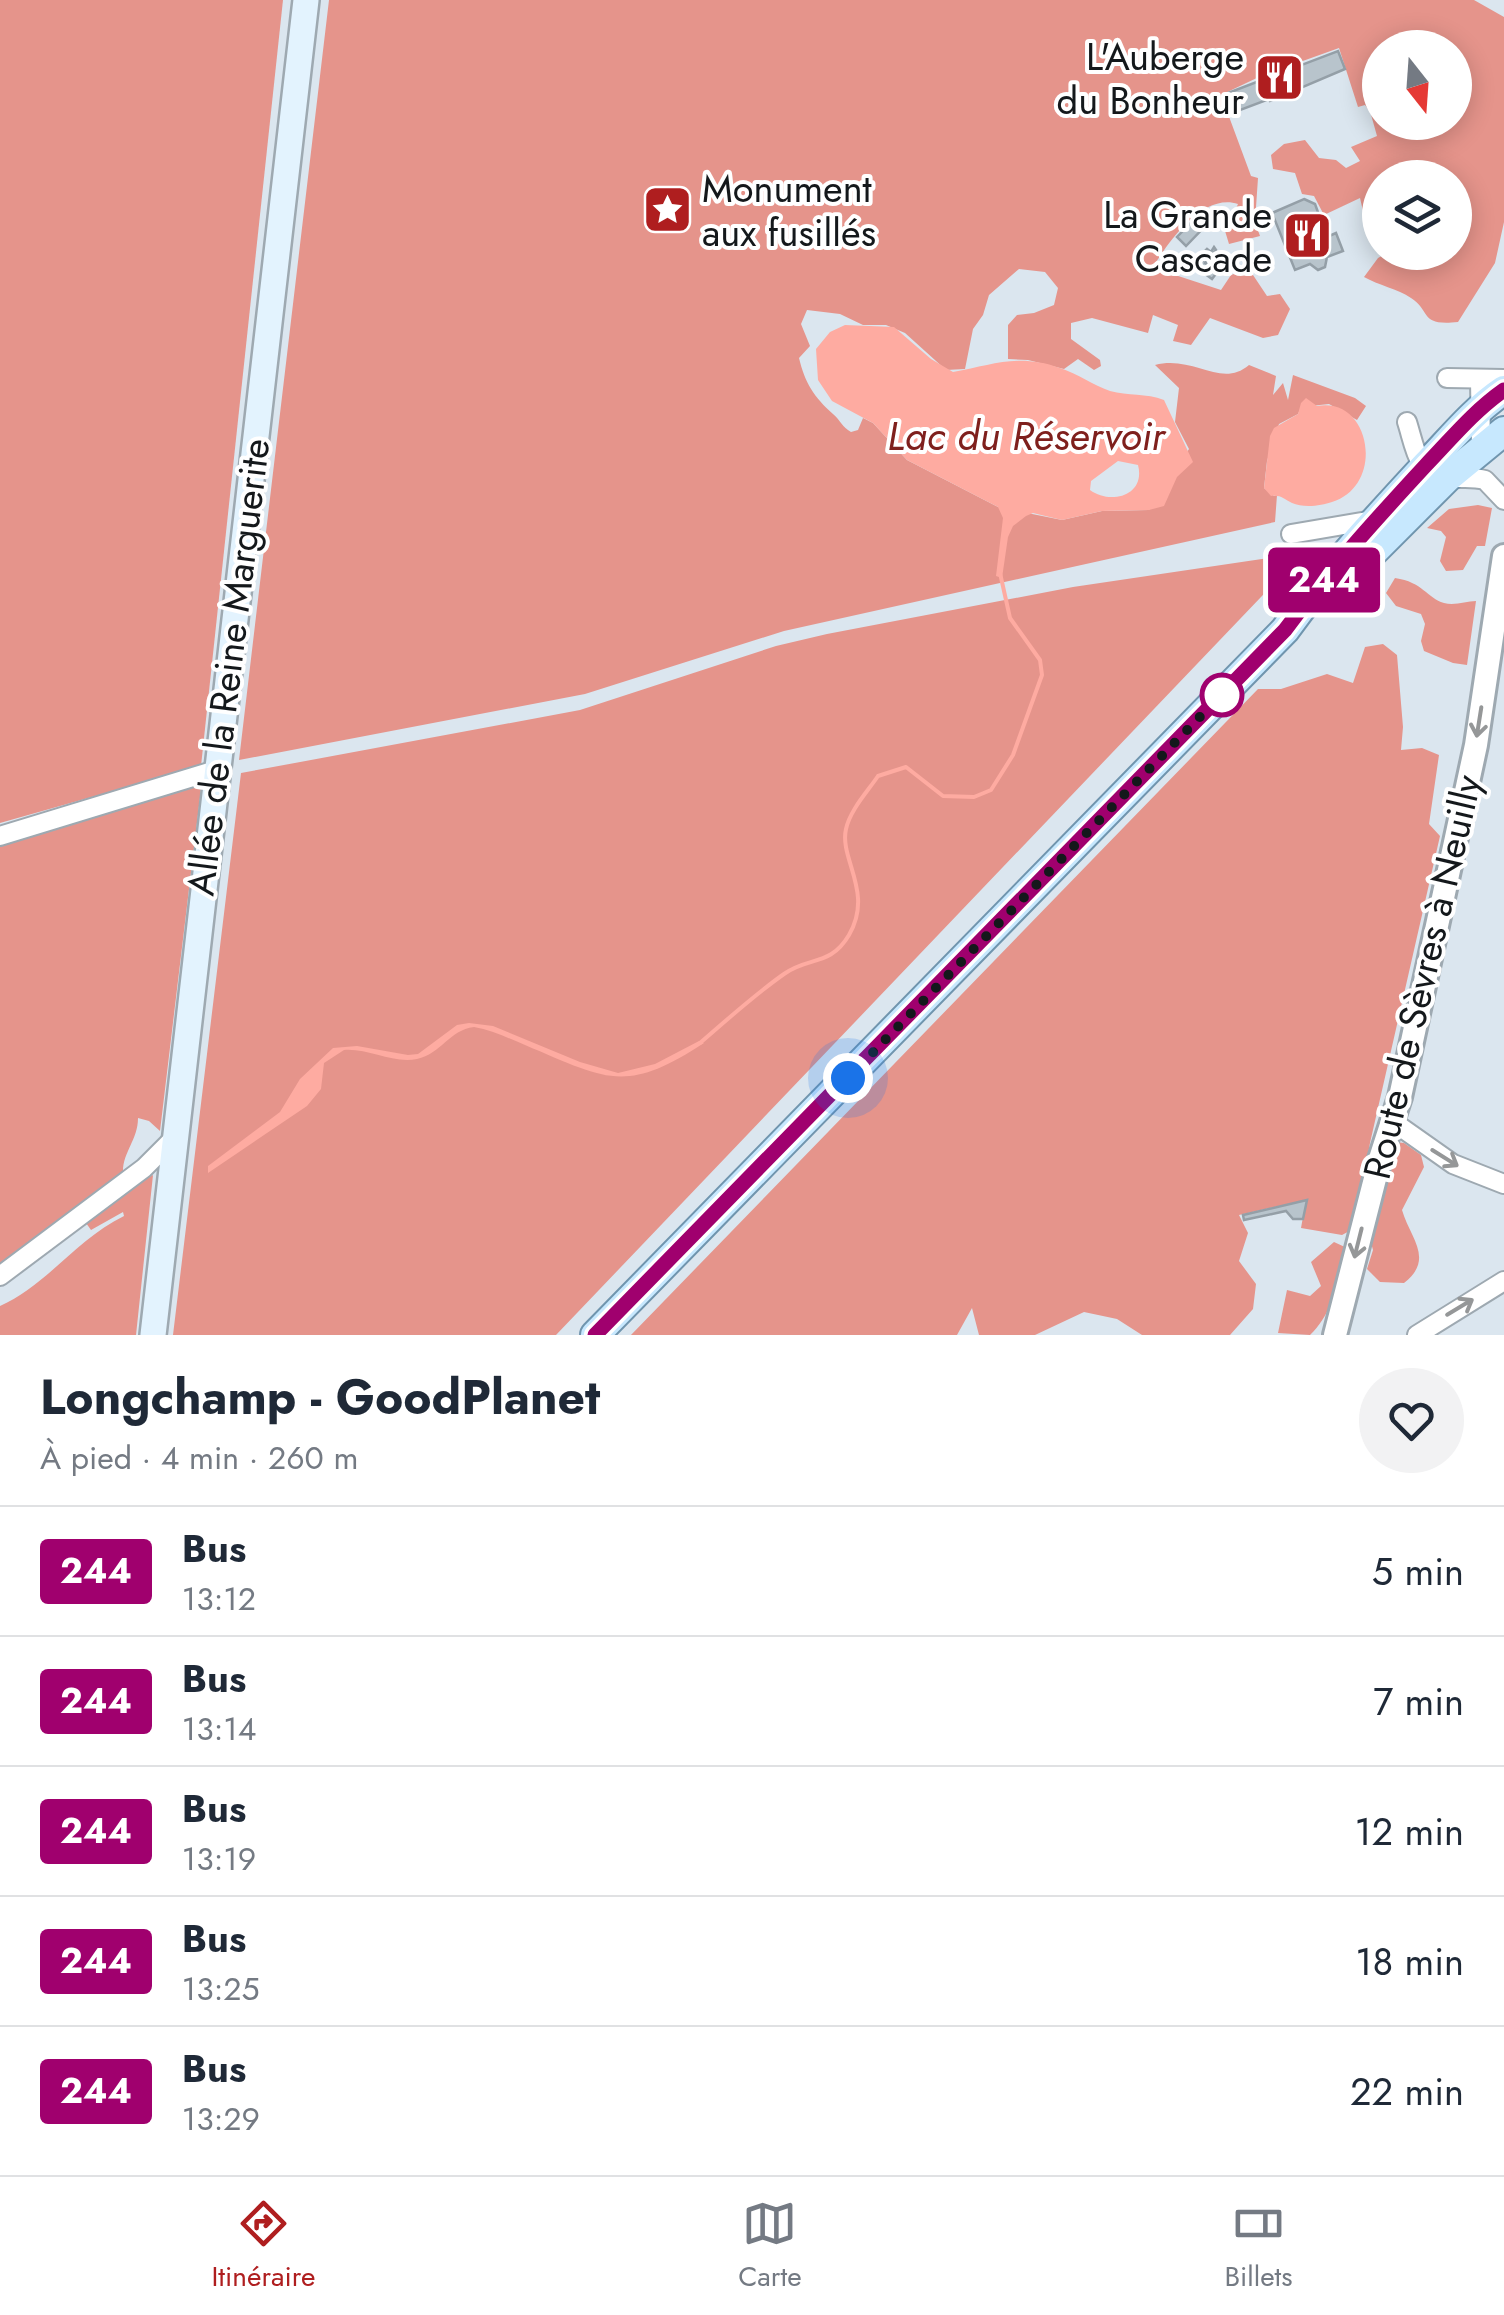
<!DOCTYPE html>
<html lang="fr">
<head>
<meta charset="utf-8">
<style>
  body { margin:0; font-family:Jost,sans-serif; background:#f2f2f3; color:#1f2937; height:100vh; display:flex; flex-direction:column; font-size:38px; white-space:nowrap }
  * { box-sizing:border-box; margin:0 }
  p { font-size:32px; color:#747a83 }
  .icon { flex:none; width:55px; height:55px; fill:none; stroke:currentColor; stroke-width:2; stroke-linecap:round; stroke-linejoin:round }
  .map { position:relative; height:1335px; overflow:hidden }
  .details { display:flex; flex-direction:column; background:#fff; flex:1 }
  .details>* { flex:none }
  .badge { padding:0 20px; border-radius:8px; font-size:35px; line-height:65px }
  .needle { width:65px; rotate:163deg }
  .fabs { position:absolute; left:1362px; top:30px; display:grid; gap:20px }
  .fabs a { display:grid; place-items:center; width:110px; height:110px; border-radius:50%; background:#fff; box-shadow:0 5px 25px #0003; font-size:50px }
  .you { position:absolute; width:50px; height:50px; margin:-25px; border:8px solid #fff; border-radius:50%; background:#1a73e8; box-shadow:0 0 0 15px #1a73e833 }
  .map>.badge { position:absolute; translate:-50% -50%; box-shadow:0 0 0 5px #fff }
  .round { display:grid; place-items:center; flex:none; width:105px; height:105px; border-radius:52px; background:#f2f2f3 }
  .summary { display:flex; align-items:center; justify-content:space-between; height:170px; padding:0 40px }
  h1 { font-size:48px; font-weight:700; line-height:75px }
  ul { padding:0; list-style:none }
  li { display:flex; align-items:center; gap:30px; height:130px; padding:0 40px; border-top:2px solid #e0e1e3 }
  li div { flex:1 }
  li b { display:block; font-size:38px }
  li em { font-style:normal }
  li .badge { min-width:110px; font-weight:700; text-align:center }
  .dock { display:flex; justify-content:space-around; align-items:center; height:140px; border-top:2px solid #e0e1e3; background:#fff; font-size:28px; color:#747a83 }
  .dock a { display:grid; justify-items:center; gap:5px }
  .dock .active { color:#af1e1f }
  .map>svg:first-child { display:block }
</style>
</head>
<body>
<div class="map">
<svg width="1504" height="1335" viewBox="0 0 1504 1335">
  <rect width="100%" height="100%" fill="#dbe6ef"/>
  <g fill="#e5948b" fill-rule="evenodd">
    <path d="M 0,0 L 283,0 L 201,766 L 0,823 Z"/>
    <path d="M 329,0 L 1474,0 L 1504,17 L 1504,222 L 1495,263 L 1458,322 C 1419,326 1432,312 1411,298 C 1398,289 1378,285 1364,277 L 1378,258 L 1387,253 L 1455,252 L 1455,178 L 1380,178 L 1380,221 L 1366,224 L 1360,198 L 1324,215 L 1314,196 L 1302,194 L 1295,173 L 1273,169 L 1271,155 L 1284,144 L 1305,140 L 1319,158 L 1336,160 L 1346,168 L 1360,161 L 1351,147 L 1377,136 L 1370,111 L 1365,105 L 1358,107 L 1339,48 L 1261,76 L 1221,95 L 1251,176 L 1258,178 L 1255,222 L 1260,236 L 1229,244 L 1222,221 L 1232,217 L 1238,204 C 1204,193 1172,238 1156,262 L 1169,273 L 1221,290 L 1231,275 L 1249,269 L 1267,296 L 1280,294 L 1290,309 L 1278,335 L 1263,338 L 1210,318 L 1191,345 L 1173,341 L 1178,325 L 1153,315 L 1148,333 L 1092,318 L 1071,323 L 1071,339 L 1100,360 L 1101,366 L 1094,370 L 1078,359 L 1064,369 L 1028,360 L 1008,359 L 1008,325 L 1017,315 L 1034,313 L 1054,305 L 1058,288 L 1045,272 L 1019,269 L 989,295 L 983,315 L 973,329 L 965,369 L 946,370 L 905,333 L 886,325 L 863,325 L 840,314 L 807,310 L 801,324 L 810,346 L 799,358 C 805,383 814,397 833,414 C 841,421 842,427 851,432 L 858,430 L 863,418 L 873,423 L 907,460 L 998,507 L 1062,520 L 1102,511 L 1149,510 L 1189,449 L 1175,422 L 1179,388 L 1155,365 C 1194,355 1221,389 1249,365 L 1276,376 L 1273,395 L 1283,383 L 1288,400 L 1293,375 L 1355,398 L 1366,406 L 1357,420 L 1329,404 L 1301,407 L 1298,414 L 1279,424 L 1267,461 L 1264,488 L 1274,496 L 1277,495 L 1275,522 L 784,631 L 585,694 L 239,760 ZM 1380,48 L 1455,48 L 1455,122 L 1380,122 Z"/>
    <path d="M 1478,505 L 1492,508 L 1485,546 L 1477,546 L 1463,570 L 1446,571 L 1440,561 L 1446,537 L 1441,531 L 1427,528 L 1449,509 Z"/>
    <path d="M 1303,553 L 556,1335 L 173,1335 L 241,773 L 580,710 L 776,646 L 827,634 L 1073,587 Z"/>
    <path d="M 1395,578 C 1423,582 1427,598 1444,603 C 1455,606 1466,601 1476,601 L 1467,665 L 1453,663 L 1424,651 L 1421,641 L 1425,624 L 1421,614 L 1396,606 L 1386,593 Z"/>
    <path d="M 1383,644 L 1397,655 L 1403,727 L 1401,750 L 1422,748 L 1439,755 L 1429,824 L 1440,836 L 1370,1143 L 1355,1228 L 1342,1235 L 1301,1228 L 1306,1200 L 1239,1215 L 1248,1233 L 1239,1261 L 1256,1284 L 1253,1309 L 1230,1335 L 1142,1335 L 1117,1319 L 1084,1312 L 1035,1335 L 979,1335 L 972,1308 L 957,1335 L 631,1335 L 1258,689 L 1281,689 L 1327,674 L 1353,683 L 1365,647 Z"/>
    <path d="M 189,786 L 198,785 L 201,789 L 160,1131 L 149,1121 L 138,1118 C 138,1140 122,1153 123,1173 L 0,1265 L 0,841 Z"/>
    <path d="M 1396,1142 L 1404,1143 L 1421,1155 L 1424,1167 L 1402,1210 C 1410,1238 1435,1259 1404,1283 L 1380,1282 L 1367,1269 L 1373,1250 L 1370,1239 Z"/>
    <path d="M 153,1175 L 136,1335 L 0,1335 L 0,1306 C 47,1285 78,1238 124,1216 L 123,1212 L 91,1230 L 86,1223 L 138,1183 Z"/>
    <path d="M 1334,1242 L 1347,1248 C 1339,1279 1334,1312 1310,1335 L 1278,1333 L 1287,1290 L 1310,1296 L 1321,1286 L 1311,1262 Z"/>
  </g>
  <g fill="#feaba1" fill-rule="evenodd">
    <path d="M 845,325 L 894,327 L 931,359 L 953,372 C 993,365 1018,353 1060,368 C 1078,374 1093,385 1110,391 C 1128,396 1146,393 1164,400 L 1193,462 L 1177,477 L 1164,506 L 1149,510 L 1102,511 L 1062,520 L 1033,513 L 1026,516 L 1013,526 L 1008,537 L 1002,578 L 996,576 L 1003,518 L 998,507 L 907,460 L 873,423 L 832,401 L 818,380 L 816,349 L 830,332 ZM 1118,461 L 1138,465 C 1146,496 1110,505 1090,490 L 1091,481 Z"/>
    <path d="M 1306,398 L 1317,406 C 1371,396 1386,485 1332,502 C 1321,506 1303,508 1292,503 C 1283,499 1282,495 1271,496 L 1264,488 L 1270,436 L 1274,428 L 1298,414 L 1301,403 Z"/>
    <path d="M 469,1023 L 493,1026 L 580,1062 L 618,1073 L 655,1064 L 699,1041 L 704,1043 C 625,1095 606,1079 525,1045 C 508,1038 492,1030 474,1027 C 449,1030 441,1054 417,1059 C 393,1064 368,1048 344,1050 L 324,1063 L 321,1089 L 307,1106 L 208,1173 L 208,1166 L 280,1112 L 300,1079 L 333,1048 L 357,1046 L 408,1055 L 418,1054 L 457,1025 Z"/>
  </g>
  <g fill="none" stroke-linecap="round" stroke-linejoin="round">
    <path stroke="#feaba1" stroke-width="4" d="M 700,1043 C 728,1019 754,995 784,974 C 809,956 830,967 849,935 C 874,892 839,859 846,829 C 850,810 868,791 878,776 L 906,767 L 943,796 L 974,797 L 991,790 L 1013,755 L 1042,675 L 1040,660 L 1010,618 L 1000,573"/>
  </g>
  <g fill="#b8c4cc" stroke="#949fa7" stroke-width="2.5">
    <path d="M 1338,51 L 1345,69 L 1270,101 L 1269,99 L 1235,112 L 1228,93 Z"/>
    <path d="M 1304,199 L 1315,204 L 1327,237 L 1336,233 L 1343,251 L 1327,257 L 1325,267 L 1318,270 L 1310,264 L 1295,270 L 1272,213 Z"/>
    <path d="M 1203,210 L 1212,219 L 1186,246 L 1177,237 Z"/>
    <path d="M 1214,247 L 1216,250 L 1205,263 L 1218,271 L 1212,279 L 1197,268 L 1204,259 L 1201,255 L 1207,249 L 1211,252 Z"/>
    <path d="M 1307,1200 L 1303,1219 L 1293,1219 L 1286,1211 L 1244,1220 L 1243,1215 Z"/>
  </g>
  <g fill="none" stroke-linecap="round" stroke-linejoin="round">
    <defs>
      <g id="minor">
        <path d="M 1447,378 L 1504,379"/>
        <path d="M 1480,379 L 1481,448"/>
        <path d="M 1407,422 C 1414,443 1418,478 1444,478 C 1458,479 1471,476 1485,480 L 1504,500"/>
        <path d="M 1291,534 L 1379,519"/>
        <path d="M 0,836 L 216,770"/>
        <path d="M 1392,1121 L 1453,1164 L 1504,1184"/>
        <path d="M 0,1276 L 144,1168 L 174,1138"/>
        <path d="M 1417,1335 L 1504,1281"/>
      </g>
      <path id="tertiary" d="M 1335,1335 L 1380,1159 L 1400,1097 L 1476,745 L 1504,556"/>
      <path id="secondary" d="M 153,1335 L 306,0"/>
      <g id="primary">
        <path d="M 1365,560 L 1447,478 L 1504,431"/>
        <path d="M 595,1335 L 1285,630 C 1327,572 1377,518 1426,465 C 1451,439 1474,410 1504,390"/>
      </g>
    </defs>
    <use href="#minor" stroke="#9ea9b1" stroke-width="22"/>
    <use href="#tertiary" stroke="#9ea9b1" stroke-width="28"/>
    <use href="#secondary" stroke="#9ea9b1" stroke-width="30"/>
    <use href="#primary" stroke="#7095ae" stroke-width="32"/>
    <use href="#minor" stroke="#fff" stroke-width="18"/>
    <use href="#tertiary" stroke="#fff" stroke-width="22"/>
    <use href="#secondary" stroke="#e3f3fe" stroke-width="25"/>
    <use href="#primary" stroke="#c7e8fe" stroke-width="28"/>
  </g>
  <defs><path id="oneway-shaft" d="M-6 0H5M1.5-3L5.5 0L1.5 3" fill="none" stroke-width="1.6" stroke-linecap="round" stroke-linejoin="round" transform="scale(2.5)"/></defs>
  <g stroke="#959798">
    <use href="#oneway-shaft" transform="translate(1479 722) rotate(99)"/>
    <use href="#oneway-shaft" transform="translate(1445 1158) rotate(32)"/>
    <use href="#oneway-shaft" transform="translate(1358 1243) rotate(104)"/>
    <use href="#oneway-shaft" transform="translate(1460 1307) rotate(-31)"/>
  </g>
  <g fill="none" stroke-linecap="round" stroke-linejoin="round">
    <defs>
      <path id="line" d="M 595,1335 L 1285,630 C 1328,572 1377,518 1426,465 C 1451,439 1474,411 1504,390"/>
    </defs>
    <use href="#line" stroke="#fff" stroke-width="22"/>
    <use href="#line" stroke="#a0006e" stroke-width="15"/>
    <path stroke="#14181b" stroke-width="10" stroke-dasharray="0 18" d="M 848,1078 L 1230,686 L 1222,695"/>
  </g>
  <defs>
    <symbol id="restaurant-square" viewBox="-11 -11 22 22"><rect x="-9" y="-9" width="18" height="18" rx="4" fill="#af1e1f" stroke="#fff"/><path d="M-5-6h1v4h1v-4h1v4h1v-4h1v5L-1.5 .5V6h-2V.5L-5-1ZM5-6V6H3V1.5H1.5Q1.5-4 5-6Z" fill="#fff"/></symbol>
    <symbol id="sight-square" viewBox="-11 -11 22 22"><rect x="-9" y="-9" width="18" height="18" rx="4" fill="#af1e1f" stroke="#fff"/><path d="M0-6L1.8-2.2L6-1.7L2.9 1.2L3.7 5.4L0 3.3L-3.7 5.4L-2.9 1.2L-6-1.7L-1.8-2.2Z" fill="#fff"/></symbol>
  </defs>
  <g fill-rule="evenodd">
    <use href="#restaurant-square" x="1252" y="50" width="55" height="55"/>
    <use href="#sight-square" x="640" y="182" width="55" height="55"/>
    <use href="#restaurant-square" x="1280" y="208" width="55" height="55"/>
  </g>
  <circle fill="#fff" stroke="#a0006e" stroke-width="5" cx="1222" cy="695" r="20"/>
  <g text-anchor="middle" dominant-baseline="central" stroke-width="8" stroke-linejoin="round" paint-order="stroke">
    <g font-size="38" fill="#14181b" stroke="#fff" text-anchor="end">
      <text x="1244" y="56">L'Auberge<tspan x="1244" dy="44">du Bonheur</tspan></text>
      <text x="702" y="188" text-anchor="start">Monument<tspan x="702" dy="44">aux fusillés</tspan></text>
      <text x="1272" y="214">La Grande<tspan x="1272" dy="44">Cascade</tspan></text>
    </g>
    <g font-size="38" fill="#14181b" stroke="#fff">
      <text transform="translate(228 667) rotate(-83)">Allée de la Reine Marguerite</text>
      <text transform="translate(1422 977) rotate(-77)">Route de Sèvres à Neuilly</text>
    </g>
    <g font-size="40" font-style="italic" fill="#7f201d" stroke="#fff">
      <text x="1026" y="436">Lac du Réservoir</text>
    </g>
  </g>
</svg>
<div class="fabs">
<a><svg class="needle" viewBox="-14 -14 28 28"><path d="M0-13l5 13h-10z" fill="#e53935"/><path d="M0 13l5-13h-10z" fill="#747a83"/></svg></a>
<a><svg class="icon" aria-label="layers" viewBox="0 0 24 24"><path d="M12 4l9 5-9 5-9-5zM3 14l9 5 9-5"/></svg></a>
</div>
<div class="you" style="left:848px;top:1078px"></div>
<b class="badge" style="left:1324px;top:580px;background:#a0006e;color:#fff">244</b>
</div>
<section class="details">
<div class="summary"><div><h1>Longchamp - GoodPlanet</h1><p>À pied · 4 min · 260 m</p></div><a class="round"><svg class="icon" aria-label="heart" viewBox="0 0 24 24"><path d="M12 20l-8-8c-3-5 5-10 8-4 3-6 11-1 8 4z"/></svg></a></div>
<ul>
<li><span class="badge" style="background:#a0006e;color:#fff">244</span><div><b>Bus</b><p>13:12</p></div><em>5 min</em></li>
<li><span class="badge" style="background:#a0006e;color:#fff">244</span><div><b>Bus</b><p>13:14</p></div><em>7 min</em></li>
<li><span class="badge" style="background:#a0006e;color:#fff">244</span><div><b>Bus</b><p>13:19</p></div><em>12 min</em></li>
<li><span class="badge" style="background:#a0006e;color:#fff">244</span><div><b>Bus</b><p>13:25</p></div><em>18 min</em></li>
<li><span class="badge" style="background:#a0006e;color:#fff">244</span><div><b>Bus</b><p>13:29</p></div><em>22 min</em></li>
</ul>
</section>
<nav class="dock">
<a class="active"><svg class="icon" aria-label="directions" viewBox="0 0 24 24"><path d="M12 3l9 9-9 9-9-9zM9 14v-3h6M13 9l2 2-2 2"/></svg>Itinéraire</a>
<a><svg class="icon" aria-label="map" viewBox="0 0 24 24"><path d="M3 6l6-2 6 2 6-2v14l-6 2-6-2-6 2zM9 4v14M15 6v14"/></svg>Carte</a>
<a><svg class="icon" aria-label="tickets" viewBox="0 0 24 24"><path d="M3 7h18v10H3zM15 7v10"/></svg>Billets</a>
</nav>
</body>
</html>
